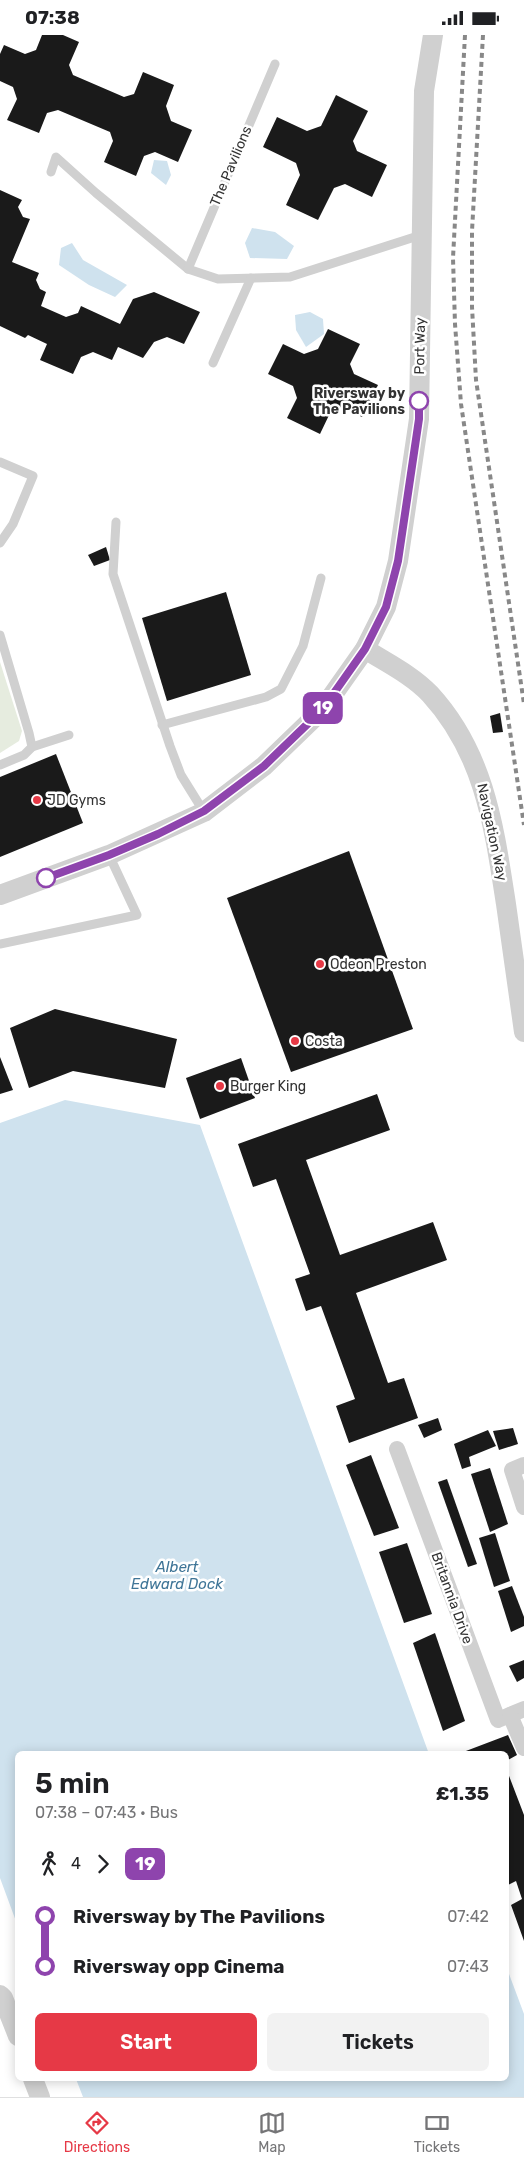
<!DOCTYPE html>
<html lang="en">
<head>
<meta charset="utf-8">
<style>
  body { margin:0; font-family:Rubik,sans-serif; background:#f2f2f2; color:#202124; height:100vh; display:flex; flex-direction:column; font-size:19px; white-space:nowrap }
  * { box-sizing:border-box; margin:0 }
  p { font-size:16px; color:#757577 }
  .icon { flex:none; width:28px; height:28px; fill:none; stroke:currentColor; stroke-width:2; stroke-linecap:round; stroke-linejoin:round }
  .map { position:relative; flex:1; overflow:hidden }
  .details { position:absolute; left:15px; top:1716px; width:494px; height:330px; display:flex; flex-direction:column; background:#fff; border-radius:8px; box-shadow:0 2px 12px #0003 }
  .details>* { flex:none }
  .badge { padding:0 10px; border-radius:8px; font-size:18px; line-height:32px }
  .map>.badge { position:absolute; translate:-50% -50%; box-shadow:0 0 0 2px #fff }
  .legs { display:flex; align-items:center; gap:8px; height:55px; padding:0 20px; font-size:16px }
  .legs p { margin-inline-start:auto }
  .headline { display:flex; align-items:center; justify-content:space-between; height:85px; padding:0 20px }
  h1 { font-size:28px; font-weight:600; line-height:38px }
  .cta { display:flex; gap:10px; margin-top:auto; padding:10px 20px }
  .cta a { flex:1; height:58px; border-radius:8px; background:#e63946; color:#fff; font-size:20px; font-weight:600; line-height:58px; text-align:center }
  .cta a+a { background:#f2f2f2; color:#202124 }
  ul { padding:0 20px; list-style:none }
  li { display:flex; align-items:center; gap:18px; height:50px; font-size:19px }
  li i { display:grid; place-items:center; width:8px; height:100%; margin:0 6px; background:currentColor }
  li i::after { content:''; width:12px; height:12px; margin:-6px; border:4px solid; border-radius:50%; background:#fff }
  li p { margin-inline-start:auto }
  li:first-child i { background:linear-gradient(#0000 50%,currentColor 0) }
  li:last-child i { background:linear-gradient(currentColor 50%,#0000 0) }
  .status { display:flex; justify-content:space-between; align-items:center; height:35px; padding:0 25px; background:#fff; direction:ltr }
  .status svg { height:14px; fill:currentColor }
  .tab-bar { display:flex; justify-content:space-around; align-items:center; height:70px; border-top:1px solid #e0e0e0; background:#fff; font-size:14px; color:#757577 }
  .tab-bar a { display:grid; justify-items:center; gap:2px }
  .tab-bar .selected { color:#e63946 }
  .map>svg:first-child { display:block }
</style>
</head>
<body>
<div class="status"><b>07:38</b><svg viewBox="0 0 49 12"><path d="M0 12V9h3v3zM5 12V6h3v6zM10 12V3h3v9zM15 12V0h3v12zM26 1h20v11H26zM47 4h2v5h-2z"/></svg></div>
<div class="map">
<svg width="524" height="2062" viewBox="0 0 524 2062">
  <rect width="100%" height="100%" fill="#fff"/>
  <path fill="#e6ecdf" d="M 0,627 L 22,696 L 19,706 L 0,718 Z"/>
  <g fill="#cfe2ee">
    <path d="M 154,125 L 167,126 L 171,140 L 166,150 L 151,138 Z"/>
    <path d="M 252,193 L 275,197 L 294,211 L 287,224 L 250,223 L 245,208 Z"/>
    <path d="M 72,208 L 83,225 L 127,250 L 115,262 L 89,250 L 59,230 L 61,213 Z"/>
    <path d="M 310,277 L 323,284 L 324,299 L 306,312 L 296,295 L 295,280 Z"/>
    <path d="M 65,1065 L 200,1090 L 429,1719 L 18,1719 L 17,1889 L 0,1843 L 0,1088 Z"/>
    <path d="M 506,1931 L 524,1979 L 524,2062 L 83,2062 L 76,2044 L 506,2044 Z"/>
  </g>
  <g fill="#1a1a1a">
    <path d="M 42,0 L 63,0 L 79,7 L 69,30 L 73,40 L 124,62 L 134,59 L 143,37 L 174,50 L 166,71 L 171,86 L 192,95 L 178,127 L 155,117 L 144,121 L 136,141 L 104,127 L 113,106 L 110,97 L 58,75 L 47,78 L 39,98 L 7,85 L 17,64 L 13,52 L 0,46 L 0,19 L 4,10 L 25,19 L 36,15 Z"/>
    <path d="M 336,60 L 368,76 L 353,106 L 357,116 L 387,130 L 372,162 L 345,149 L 334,153 L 318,185 L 286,170 L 300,140 L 296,128 L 263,112 L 277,82 L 307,96 L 321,91 Z"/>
    <path d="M 0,155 L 22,165 L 18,172 L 23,182 L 30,184 L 12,227 L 39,238 L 36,245 L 40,254 L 46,257 L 41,271 L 66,282 L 78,278 L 81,271 L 120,289 L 133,264 L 154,257 L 200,277 L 184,309 L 167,302 L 154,307 L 143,323 L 118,312 L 112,325 L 93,317 L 81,322 L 73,339 L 40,325 L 47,309 L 28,300 L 25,303 L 0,291 Z"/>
    <path d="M 328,294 L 360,309 L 350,329 L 354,339 L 378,350 L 362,382 L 342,372 L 331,376 L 320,399 L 287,383 L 297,363 L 293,351 L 268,339 L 283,309 L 304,319 L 318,314 Z"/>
    <path d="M 106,512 L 110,525 L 94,531 L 88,520 Z"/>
    <path d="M 226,557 L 251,640 L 167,666 L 142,583 Z"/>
    <path d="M 500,678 L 503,697 L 493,698 L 490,681 Z"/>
    <path d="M 56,719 L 83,788 L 0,822 L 0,742 Z"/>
    <path d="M 349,816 L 413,994 L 291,1037 L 227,863 Z"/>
    <path d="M 55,974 L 177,1004 L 165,1053 L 73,1036 L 29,1053 L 10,993 Z"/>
    <path d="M 0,1022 L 13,1055 L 0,1059 Z"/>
    <path d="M 241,1023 L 255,1063 L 200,1084 L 186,1043 Z"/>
    <path d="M 377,1059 L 390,1095 L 306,1125 L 340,1220 L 433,1187 L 447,1225 L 356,1258 L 388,1348 L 404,1343 L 418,1383 L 349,1408 L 336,1371 L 355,1364 L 321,1271 L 306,1276 L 295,1244 L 310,1239 L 276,1144 L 253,1152 L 238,1109 Z"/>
    <path d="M 438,1383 L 442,1395 L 424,1403 L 418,1390 Z"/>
    <path d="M 513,1393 L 518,1409 L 499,1415 L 493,1396 Z"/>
    <path d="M 488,1395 L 496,1411 L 469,1422 L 471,1431 L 462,1434 L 454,1409 Z"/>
    <path d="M 371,1420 L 399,1493 L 374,1501 L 346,1430 Z"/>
    <path d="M 490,1433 L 508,1489 L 490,1497 L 471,1439 Z"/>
    <path d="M 447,1444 L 477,1529 L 468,1532 L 438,1447 Z"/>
    <path d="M 495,1498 L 510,1546 L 494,1552 L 479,1503 Z"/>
    <path d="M 407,1508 L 432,1579 L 404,1588 L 379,1517 Z"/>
    <path d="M 512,1551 L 524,1582 L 524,1591 L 511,1597 L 498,1556 Z"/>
    <path d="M 435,1598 L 465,1686 L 443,1696 L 413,1608 Z"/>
    <path d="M 524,1625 L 524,1643 L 517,1647 L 509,1631 Z"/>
    <path d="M 508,1700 L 517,1720 L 506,1726 L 506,1719 L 458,1719 Z"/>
    <path d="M 506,1733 L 524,1780 L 524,1906 L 511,1870 L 522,1864 L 516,1846 L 506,1851 Z"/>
  </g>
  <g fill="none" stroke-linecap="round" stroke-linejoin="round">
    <g stroke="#d0d0d0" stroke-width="9">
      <path d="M 51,137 L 56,122 L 96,158 L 188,234 L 218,244 L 290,242 L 421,200"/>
      <path d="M 188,234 L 275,29"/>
      <path d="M 213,328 L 251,243"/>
      <path d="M 0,427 L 33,441 L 13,489 L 0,508"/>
      <path d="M 116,487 L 113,539 L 170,711 L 181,740 L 204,777"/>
      <path d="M 0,600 L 29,698 L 32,712 L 24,720 L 0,730"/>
      <path d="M 162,690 L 266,662 L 281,654 L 303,611 L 321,543"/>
      <path d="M 32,712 L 69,700"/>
      <path d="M 0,909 L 137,880 L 109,820"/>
    </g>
    <g stroke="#d0d0d0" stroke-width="16">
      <path d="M 397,1414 L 498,1685 L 524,1674"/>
      <path d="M 524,1430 L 512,1435 L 524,1472"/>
      <path d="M 510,1680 L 524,1713"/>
    </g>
    <g stroke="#d0d0d0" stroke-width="20">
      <path d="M 365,614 C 387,628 412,640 430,659 C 485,719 494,792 506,869 C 512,912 518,954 524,997"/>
      <path d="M 0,860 L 109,820 L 204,777 L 264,731 L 322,675 L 365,614 L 386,572 L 398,526 L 419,384 L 424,56 L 433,0"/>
      <path d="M 0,1960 L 3,1963 L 18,2001"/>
      <path d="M 33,2044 L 40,2062"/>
    </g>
    <g stroke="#888" stroke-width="4" stroke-dasharray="5 4" stroke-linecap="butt">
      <path d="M 465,0 L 453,223 L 455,289 L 461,369 L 524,790"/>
      <path d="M 483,0 L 472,196 L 472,272 L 476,345 L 524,669"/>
    </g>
  </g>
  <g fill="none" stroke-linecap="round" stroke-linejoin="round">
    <defs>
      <path id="line-1" d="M 46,843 L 109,820 L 158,799 L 204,776 L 264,731 L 322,675 L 365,614 L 386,572 L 398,526 L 419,384 L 419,366"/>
    </defs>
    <use href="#line-1" stroke="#fff" stroke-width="11"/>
    <use href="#line-1" stroke="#8e44ad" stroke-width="8"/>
  </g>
  <g fill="#fff" stroke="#8e44ad" stroke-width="2.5">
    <circle cx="419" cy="366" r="9"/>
    <circle cx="46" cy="843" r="9"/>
  </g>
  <g fill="#e63946" stroke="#fff" stroke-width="2">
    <circle cx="37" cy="765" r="5"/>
    <circle cx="320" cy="929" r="5"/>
    <circle cx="295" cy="1006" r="5"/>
    <circle cx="220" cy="1051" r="5"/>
  </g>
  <g text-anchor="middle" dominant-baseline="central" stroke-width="5" stroke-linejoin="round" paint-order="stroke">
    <g font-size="14" fill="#333" stroke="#fff">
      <text transform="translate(231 131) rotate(-67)">The Pavilions</text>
      <text transform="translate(420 311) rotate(-89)">Port Way</text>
      <text transform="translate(492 797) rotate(78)">Navigation Way</text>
      <text transform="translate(452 1563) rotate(70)">Britannia Drive</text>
    </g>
    <g font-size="14" font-weight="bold" fill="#333" stroke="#fff" text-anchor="end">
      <text x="405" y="358">Riversway by<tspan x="405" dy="16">The Pavilions</tspan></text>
    </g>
    <g font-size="14" fill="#333" stroke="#fff" text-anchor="start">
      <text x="47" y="765">JD Gyms</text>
      <text x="330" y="929">Odeon Preston</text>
      <text x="305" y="1006">Costa</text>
      <text x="230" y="1051">Burger King</text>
    </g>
    <g font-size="15" font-style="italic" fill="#3f7597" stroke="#fff">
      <text x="177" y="1532">Albert<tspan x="177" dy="17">Edward Dock</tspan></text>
    </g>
  </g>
</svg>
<b class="badge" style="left:323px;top:673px;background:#8e44ad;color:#fff">19</b>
<section class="details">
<div class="headline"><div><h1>5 min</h1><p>07:38 – 07:43 · Bus</p></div><b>£1.35</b></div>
<div class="legs"><svg class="icon" aria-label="walk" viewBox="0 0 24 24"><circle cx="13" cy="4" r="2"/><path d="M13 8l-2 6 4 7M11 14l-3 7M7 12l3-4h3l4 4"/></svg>4<svg class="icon" aria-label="forward" viewBox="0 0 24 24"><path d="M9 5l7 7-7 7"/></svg><b class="badge" style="background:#8e44ad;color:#fff">19</b></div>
<ul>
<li><i style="color:#8e44ad"></i><b>Riversway by The Pavilions</b><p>07:42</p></li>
<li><i style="color:#8e44ad"></i><b>Riversway opp Cinema</b><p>07:43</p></li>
</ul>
<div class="cta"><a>Start</a><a>Tickets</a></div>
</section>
</div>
<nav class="tab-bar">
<a class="selected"><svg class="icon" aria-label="directions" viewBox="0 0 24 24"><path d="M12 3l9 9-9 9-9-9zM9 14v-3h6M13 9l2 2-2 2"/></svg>Directions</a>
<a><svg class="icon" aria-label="map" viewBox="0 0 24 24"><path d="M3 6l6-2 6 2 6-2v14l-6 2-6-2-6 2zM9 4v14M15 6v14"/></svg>Map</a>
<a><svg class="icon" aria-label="tickets" viewBox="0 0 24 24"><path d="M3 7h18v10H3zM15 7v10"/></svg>Tickets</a>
</nav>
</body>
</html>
